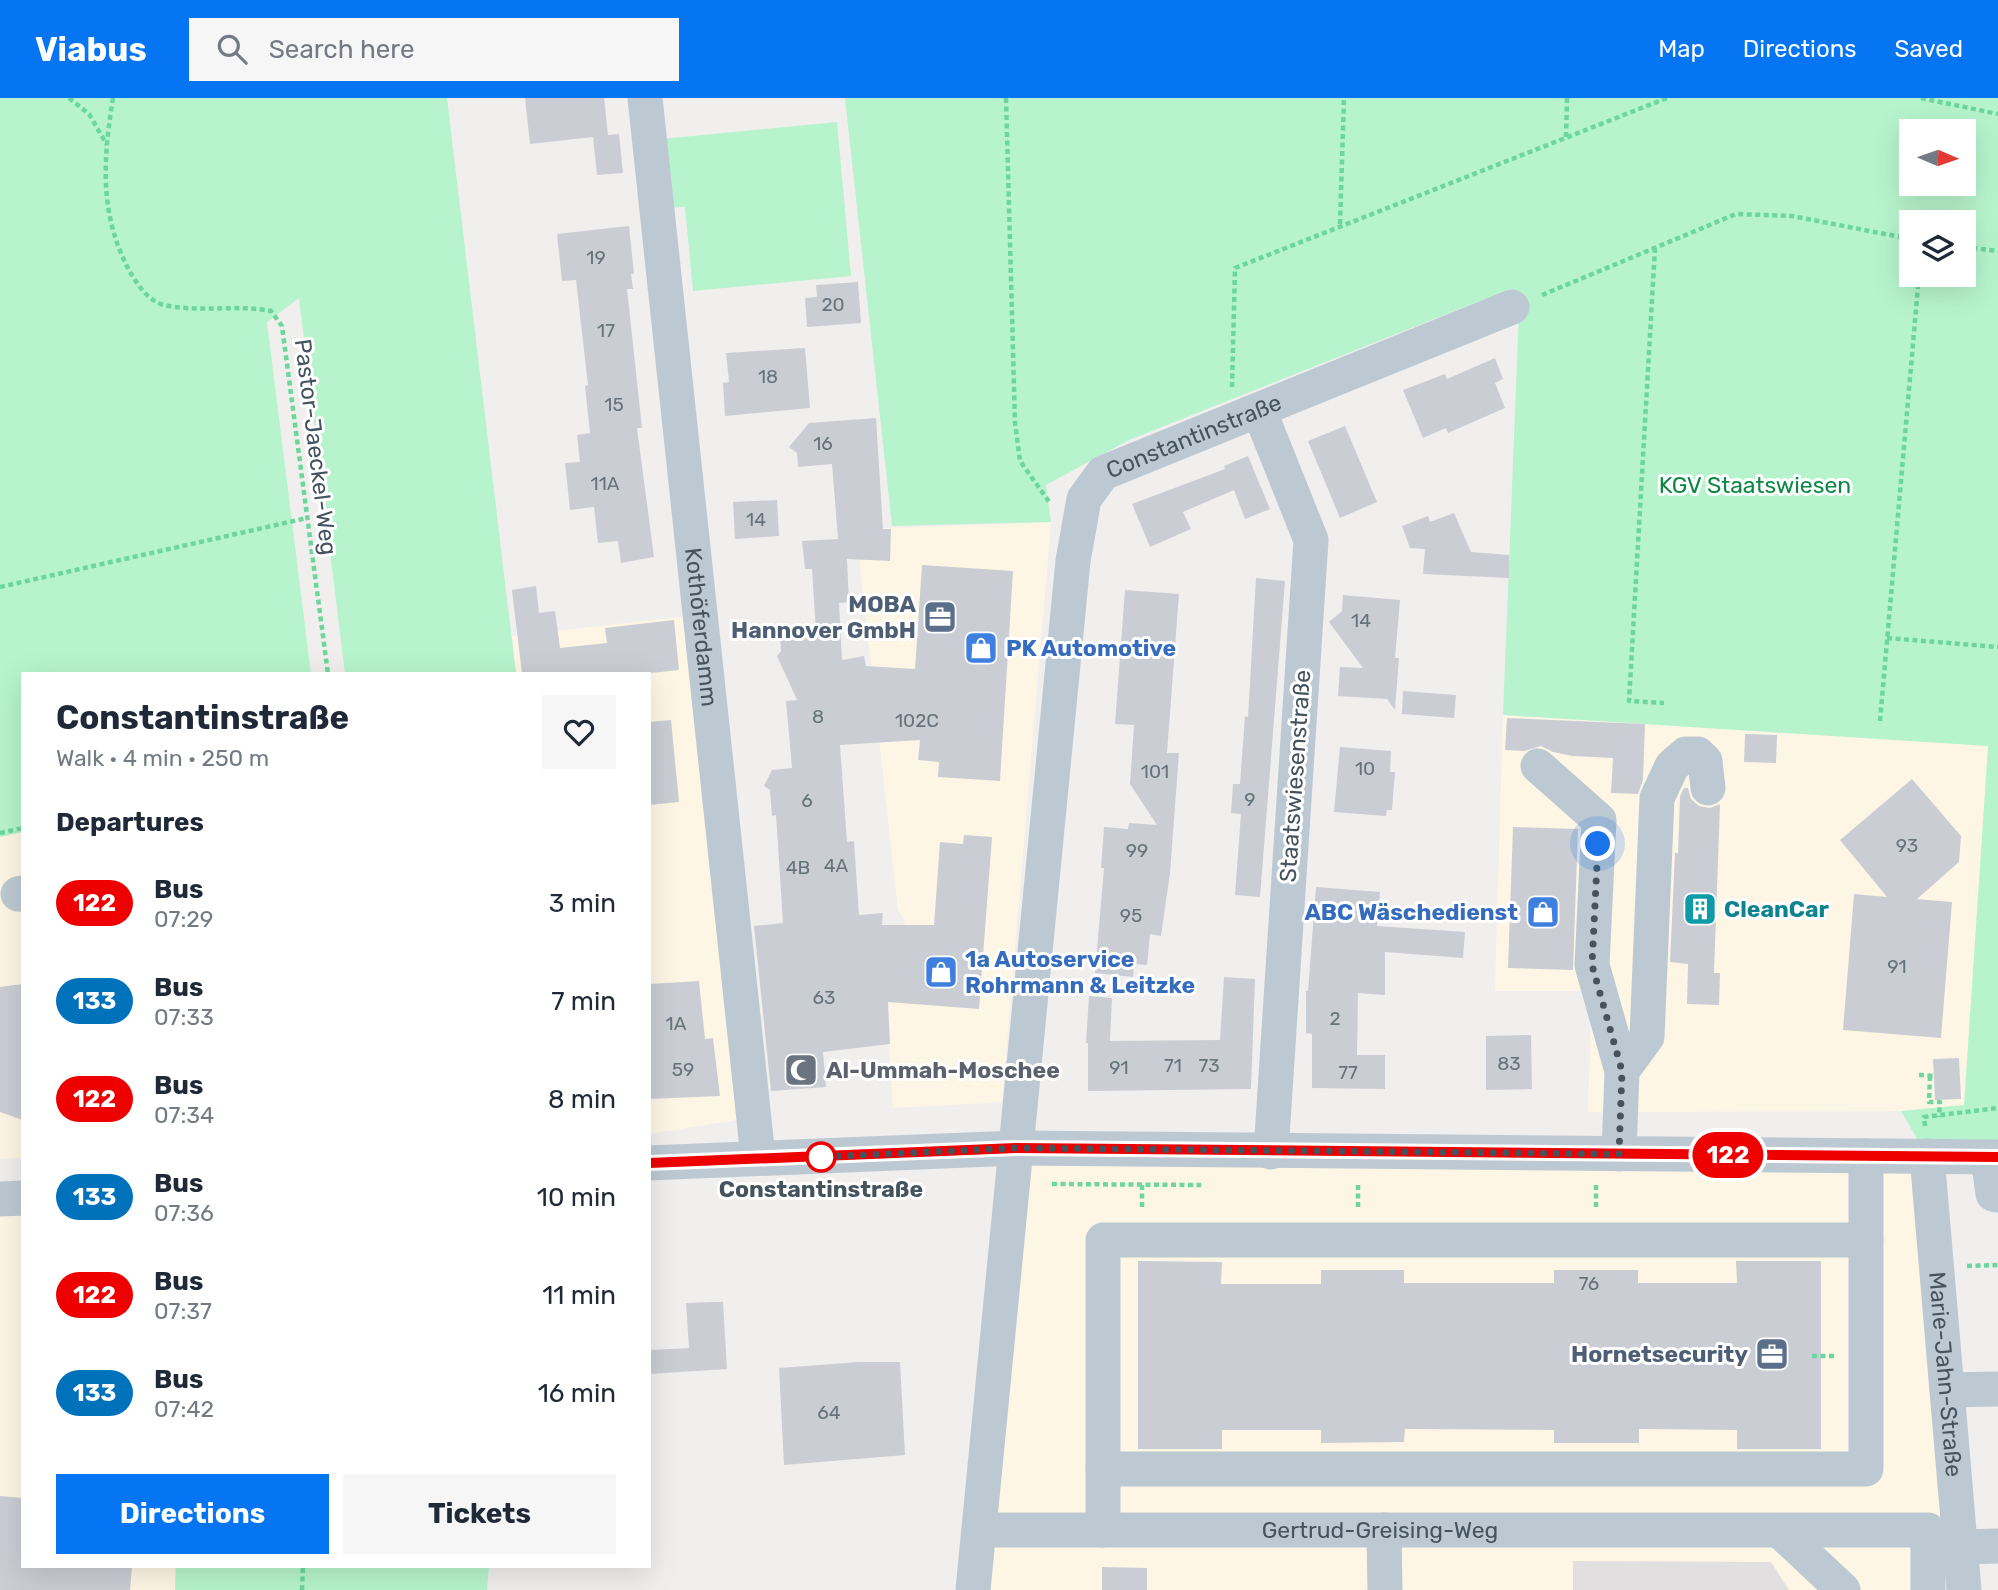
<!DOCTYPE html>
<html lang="en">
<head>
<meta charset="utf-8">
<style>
  body { margin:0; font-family:Rubik,sans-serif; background:#f6f6f7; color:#1f2937; height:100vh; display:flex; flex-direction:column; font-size:26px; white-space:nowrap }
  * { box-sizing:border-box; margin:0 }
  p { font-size:23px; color:#747a83 }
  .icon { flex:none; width:38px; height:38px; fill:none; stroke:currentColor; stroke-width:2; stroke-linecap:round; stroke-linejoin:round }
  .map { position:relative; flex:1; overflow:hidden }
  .sheet { position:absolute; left:21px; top:574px; width:630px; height:896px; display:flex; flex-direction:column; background:#fff; border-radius:0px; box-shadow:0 7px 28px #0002 }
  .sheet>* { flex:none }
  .badge { padding:0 14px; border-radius:23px; font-size:24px; line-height:46px }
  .needle { width:46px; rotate:92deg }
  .tools { position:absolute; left:1899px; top:21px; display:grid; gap:14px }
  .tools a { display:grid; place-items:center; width:77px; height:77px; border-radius:0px; background:#fff; box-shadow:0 7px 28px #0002; font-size:35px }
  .you { position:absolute; width:35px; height:35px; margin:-18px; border:5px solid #fff; border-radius:50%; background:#1a73e8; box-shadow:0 0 0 10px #1a73e833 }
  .map>.badge { position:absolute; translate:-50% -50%; box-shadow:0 0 0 4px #fff }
  h2 { padding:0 35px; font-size:26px; line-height:63px }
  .round { display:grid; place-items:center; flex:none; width:74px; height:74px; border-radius:0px; background:#f6f6f7 }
  .head { display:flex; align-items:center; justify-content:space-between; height:119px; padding:0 35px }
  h1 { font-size:33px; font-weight:700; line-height:52px }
  .primary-button { display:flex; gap:14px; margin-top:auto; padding:14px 35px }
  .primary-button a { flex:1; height:80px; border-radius:0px; background:#0575f4; color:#fff; font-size:28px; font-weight:700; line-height:80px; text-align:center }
  .primary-button a+a { background:#f6f6f7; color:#1f2937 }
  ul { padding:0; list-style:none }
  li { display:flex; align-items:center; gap:21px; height:98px; padding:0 35px }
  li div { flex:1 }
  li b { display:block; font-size:26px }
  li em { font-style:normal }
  li .badge { min-width:77px; font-weight:700; text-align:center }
  header { display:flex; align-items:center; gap:42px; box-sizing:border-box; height:98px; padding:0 35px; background:#0575f4; color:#fff }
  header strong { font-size:33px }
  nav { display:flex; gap:38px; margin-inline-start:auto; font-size:24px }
  .search { width:490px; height:63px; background:#f6f6f7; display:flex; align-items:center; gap:18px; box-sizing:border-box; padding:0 24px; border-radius:0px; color:#747a83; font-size:26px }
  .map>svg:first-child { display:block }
</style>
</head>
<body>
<header>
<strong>Viabus</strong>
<div class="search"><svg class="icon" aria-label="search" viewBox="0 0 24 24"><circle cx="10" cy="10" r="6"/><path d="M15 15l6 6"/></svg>Search here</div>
<nav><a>Map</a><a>Directions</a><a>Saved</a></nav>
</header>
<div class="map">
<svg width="1998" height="1492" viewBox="0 0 1998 1492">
  <rect width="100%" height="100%" fill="#f1eeee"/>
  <g fill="#fef6e5">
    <path d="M 1051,424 L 1002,1004 L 893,1010 L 887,905 L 896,904 L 905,824 L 898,811 L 856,431 Z"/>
    <path d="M 697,517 L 743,1021 L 649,1036 L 649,576 L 516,576 L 512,538 Z"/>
    <path d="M 1503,617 L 1989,648 L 1964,1007 L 1901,1013 L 1588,1014 L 1592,893 L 1495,893 Z"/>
    <path d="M 23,734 L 23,1060 L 0,1061 L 0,739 Z"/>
    <path d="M 1016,1050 L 1927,1058 L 1964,1492 L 973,1492 Z"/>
    <path d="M 23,1100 L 23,1468 L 175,1468 L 175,1492 L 0,1492 L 0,1101 Z"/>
  </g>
  <path fill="#e2dfe0" d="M 1573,1463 L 1771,1464 L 1789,1492 L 1573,1492 Z"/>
  <g fill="#b7f4cd" fill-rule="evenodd">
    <path d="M 0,0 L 447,0 L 516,576 L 345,576 L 299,200 L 267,224 L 311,576 L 23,576 L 23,734 L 0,739 Z"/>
    <path d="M 845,0 L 1998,0 L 1998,1097 L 1989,1081 L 1927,1058 L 1901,1013 L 1964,1007 L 1988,648 L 1503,617 L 1519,213 L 1510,191 L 1129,342 L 1046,387 L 1051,424 L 892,428 ZM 1911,33 L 1964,33 L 1964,86 L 1911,86 ZM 1911,124 L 1964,124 L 1964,177 L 1911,177 Z"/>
    <path d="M 837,24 L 851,178 L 693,193 L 685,109 L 669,110 L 662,41 Z"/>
    <path d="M 176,1468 L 489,1468 L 487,1492 L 175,1492 Z"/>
  </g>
  <g fill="#caced4">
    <path d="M 525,0 L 604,0 L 608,37 L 619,36 L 623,75 L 597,77 L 593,39 L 530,46 Z"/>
    <path d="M 629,128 L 634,176 L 631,176 L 633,191 L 627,191 L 642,330 L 637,330 L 654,459 L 621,465 L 618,443 L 598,445 L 594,409 L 570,412 L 565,365 L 580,364 L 577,337 L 590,335 L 585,288 L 588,287 L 576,182 L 562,183 L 557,136 Z"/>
    <path d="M 858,184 L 861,225 L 807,229 L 805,200 L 817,199 L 816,187 Z"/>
    <path d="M 805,250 L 810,310 L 725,318 L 723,285 L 729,284 L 726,255 Z"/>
    <path d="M 1495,260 L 1503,281 L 1495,285 L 1505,310 L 1448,335 L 1446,330 L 1423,340 L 1403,292 L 1445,276 L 1447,281 Z"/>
    <path d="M 876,320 L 883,431 L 891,431 L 890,463 L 847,461 L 849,504 L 839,505 L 842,562 L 864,558 L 866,568 L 915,571 L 922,467 L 1013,473 L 1000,683 L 938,679 L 939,664 L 918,662 L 920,642 L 840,647 L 847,744 L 854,743 L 859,817 L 883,815 L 882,827 L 934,827 L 940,744 L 963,746 L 964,737 L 992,739 L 979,911 L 888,904 L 890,946 L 823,954 L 826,989 L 771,993 L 754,828 L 783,825 L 776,717 L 772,718 L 770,692 L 764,688 L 772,672 L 792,670 L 786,603 L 797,602 L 777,558 L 781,553 L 780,536 L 816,534 L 812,471 L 805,471 L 802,443 L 838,441 L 832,366 L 798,369 L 797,355 L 789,349 L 809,325 Z"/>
    <path d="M 1345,328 L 1377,404 L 1340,420 L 1308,343 Z"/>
    <path d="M 1248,358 L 1270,411 L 1245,421 L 1234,392 L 1183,414 L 1191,431 L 1150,449 L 1132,406 L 1225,371 L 1224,368 Z"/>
    <path d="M 777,402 L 779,438 L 735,441 L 733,404 Z"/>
    <path d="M 1454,415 L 1471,454 L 1509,457 L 1509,480 L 1423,476 L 1425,451 L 1410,450 L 1402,428 L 1428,418 L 1430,424 Z"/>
    <path d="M 1256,480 L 1285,483 L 1260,799 L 1235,797 L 1241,716 L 1231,715 L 1233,686 L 1240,686 L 1245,618 L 1248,619 Z"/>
    <path d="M 536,488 L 539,515 L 555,513 L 560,550 L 607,545 L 605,530 L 674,522 L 679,572 L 642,576 L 522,576 L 512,492 Z"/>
    <path d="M 1125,492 L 1179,496 L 1167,655 L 1179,655 L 1170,775 L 1161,838 L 1150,836 L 1147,867 L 1134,866 L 1133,879 L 1095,875 L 1104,770 L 1101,770 L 1104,729 L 1128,731 L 1129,725 L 1157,727 L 1130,686 L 1134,627 L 1115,626 Z"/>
    <path d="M 1343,497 L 1400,502 L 1395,560 L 1399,560 L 1395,612 L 1387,601 L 1338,598 L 1340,569 L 1363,570 L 1329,524 L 1342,513 Z"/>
    <path d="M 1403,593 L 1456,597 L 1454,620 L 1402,616 Z"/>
    <path d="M 1507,620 L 1645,626 L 1643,682 L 1638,696 L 1611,695 L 1613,660 L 1572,658 L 1553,654 L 1541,648 L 1525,653 L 1505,652 Z"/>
    <path d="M 671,622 L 679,704 L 649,707 L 649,624 Z"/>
    <path d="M 1745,636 L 1777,637 L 1776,665 L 1744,664 Z"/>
    <path d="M 1340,649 L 1391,653 L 1390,674 L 1395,674 L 1392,712 L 1387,712 L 1386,718 L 1334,714 Z"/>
    <path d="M 1912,681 L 1961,738 L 1959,764 L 1917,801 L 1952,804 L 1941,940 L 1843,932 L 1854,796 L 1887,799 L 1840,742 Z"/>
    <path d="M 1684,690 L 1688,690 L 1691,701 L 1699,708 L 1710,710 L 1720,706 L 1714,875 L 1720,875 L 1719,907 L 1687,906 L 1688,866 L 1670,864 L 1675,755 L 1678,755 L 1680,698 Z"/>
    <path d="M 1513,729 L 1578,731 L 1573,872 L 1508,870 Z"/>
    <path d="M 1316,789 L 1380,794 L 1377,828 L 1465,834 L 1463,860 L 1385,854 L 1385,897 L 1358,895 L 1357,957 L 1385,957 L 1385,991 L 1312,990 L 1312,936 L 1306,935 L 1306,893 L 1308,893 Z"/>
    <path d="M 1224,879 L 1255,881 L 1251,991 L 1088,993 L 1088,945 L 1086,945 L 1089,898 L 1112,900 L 1110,943 L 1220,942 Z"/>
    <path d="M 699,883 L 705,941 L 713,940 L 720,998 L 649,1001 L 649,886 Z"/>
    <path d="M 23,886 L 23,1022 L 0,1014 L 0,889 Z"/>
    <path d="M 1531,937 L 1532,991 L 1486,992 L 1486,938 Z"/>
    <path d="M 1959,960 L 1961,1001 L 1935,1002 L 1933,961 Z"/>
    <path d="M 1138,1163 L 1222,1164 L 1221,1186 L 1321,1186 L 1321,1172 L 1404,1172 L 1404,1185 L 1554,1185 L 1554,1172 L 1638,1172 L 1638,1185 L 1737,1185 L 1736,1163 L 1821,1163 L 1821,1351 L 1737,1351 L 1737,1332 L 1639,1331 L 1639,1345 L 1554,1345 L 1554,1332 L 1405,1331 L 1404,1344 L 1321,1345 L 1321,1332 L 1222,1332 L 1222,1351 L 1138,1351 Z"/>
    <path d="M 711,1204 L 723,1204 L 727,1271 L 649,1276 L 649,1252 L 689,1250 L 686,1205 Z"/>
    <path d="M 859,1264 L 900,1264 L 905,1357 L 784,1367 L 779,1270 Z"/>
    <path d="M 0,1398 L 23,1400 L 23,1468 L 132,1468 L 130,1492 L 0,1492 Z"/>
    <path d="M 1102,1469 L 1147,1470 L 1147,1492 L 1102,1492 Z"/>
  </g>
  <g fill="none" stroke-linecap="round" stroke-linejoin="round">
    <g stroke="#6bd69e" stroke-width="4.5" stroke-dasharray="5 3.5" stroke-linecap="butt">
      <path d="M 69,0 L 89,16 L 107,47"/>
      <path d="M 113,0 C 103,62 99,117 130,174 C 138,187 148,203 164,207 C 200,215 236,206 271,213 L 282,228 L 328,576"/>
      <path d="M 1006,0 L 1015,325 L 1020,363 L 1050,405"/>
      <path d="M 1921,0 L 1998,16"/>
      <path d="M 1566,39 L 1567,0"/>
      <path d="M 1340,126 L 1344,0"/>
      <path d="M 1964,149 L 1998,153"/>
      <path d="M 1655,150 L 1629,603 L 1664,605"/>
      <path d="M 1542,197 L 1736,116 L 1792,118 L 1911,141"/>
      <path d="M 1232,289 L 1235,170 L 1667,0"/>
      <path d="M 0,489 L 307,420"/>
      <path d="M 1887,540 L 1998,549"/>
      <path d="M 1880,623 L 1919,177"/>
      <path d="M 0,735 L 23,730"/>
      <path d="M 1919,977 L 1934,978"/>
      <path d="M 1930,978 L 1929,1004 L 1940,1004 L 1939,1019"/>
      <path d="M 1925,1028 L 1924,1019 L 1998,1010"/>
      <path d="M 1052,1086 L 1201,1087"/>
      <path d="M 1142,1087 L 1142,1110"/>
      <path d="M 1358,1087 L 1358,1109"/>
      <path d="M 1596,1087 L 1596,1112"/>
      <path d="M 1967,1168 L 1998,1167"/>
      <path d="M 1812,1258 L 1836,1258"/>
      <path d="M 302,1492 L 303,1468"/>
    </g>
    <g stroke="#bdc9d2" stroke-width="35">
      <path id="s1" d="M 645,0 L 758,1059"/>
      <path d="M 1259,312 L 1311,442 L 1271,1054"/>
      <path d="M 1538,668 L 1599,722 L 1592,867 L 1622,973"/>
      <path d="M 18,796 L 23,795"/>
      <path d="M 1619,1056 L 1622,973 L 1647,939 L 1657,700 L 1672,668 L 1686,656 L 1698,656 L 1705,663 L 1708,690"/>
      <path d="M 1866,1058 L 1866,1142"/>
      <path id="s2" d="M 1927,1058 L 1964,1492"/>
      <path d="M 1988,1059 L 1993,1096 L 1998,1097"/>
      <path d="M 649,1065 L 1016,1050 L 1998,1059"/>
      <path d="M 0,1101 L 23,1100"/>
      <rect x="1103" y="1142" width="763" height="229"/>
      <path d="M 1947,1292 L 1998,1291"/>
      <path id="s3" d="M 979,1432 L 1928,1432 L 1928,1492"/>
      <path d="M 1103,1432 L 1103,1371"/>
      <path d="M 1384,1432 L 1385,1492"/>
      <path d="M 1780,1433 L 1843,1492"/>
      <path d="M 1961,1449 L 1998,1448"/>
      <path id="s4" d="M 973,1492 L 1073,463 L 1084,401 L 1103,375 L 1512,209"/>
    </g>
  </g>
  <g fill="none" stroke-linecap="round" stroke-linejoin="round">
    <defs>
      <path id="line" d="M 649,1065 L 1016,1050 L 1998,1059"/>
    </defs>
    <use href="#line" stroke="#fff" stroke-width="16"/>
    <use href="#line" stroke="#e00" stroke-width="10"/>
    <path stroke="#44535e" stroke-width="7" stroke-dasharray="0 12.6" d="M 821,1059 L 817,1059 L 1016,1050 L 1619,1056 L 1622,973 L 1592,867 L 1598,746"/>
  </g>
  <defs>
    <symbol id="office-square" viewBox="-11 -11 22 22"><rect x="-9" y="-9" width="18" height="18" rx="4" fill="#5c6f8a" stroke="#fff"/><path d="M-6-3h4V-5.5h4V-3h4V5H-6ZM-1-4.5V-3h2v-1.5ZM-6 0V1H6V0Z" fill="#fff"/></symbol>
    <symbol id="shop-square" viewBox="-11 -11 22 22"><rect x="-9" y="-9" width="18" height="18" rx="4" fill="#3f7fe0" stroke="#fff"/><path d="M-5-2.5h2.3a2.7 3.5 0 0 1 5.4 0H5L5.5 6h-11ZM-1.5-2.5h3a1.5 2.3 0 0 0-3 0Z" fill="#fff"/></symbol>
    <symbol id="building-square" viewBox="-11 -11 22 22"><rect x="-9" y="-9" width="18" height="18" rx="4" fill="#0f9aa8" stroke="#fff"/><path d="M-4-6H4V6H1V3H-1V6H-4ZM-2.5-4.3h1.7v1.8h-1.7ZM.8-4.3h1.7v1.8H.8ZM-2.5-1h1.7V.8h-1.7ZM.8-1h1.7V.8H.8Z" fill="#fff"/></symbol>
    <symbol id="mosque-square" viewBox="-11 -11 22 22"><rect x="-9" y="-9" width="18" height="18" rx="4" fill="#6b7280" stroke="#fff"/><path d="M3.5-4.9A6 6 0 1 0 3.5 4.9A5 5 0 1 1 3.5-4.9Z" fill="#fff"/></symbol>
  </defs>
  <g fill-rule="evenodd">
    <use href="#office-square" x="921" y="500" width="38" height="38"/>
    <use href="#shop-square" x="962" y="531" width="38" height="38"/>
    <use href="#building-square" x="1681" y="792" width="38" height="38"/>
    <use href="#shop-square" x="1524" y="795" width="38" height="38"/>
    <use href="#shop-square" x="922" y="855" width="38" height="38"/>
    <use href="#mosque-square" x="782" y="953" width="38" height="38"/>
    <use href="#office-square" x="1753" y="1237" width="38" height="38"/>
  </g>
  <circle fill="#fff" stroke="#e00" stroke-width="3.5" cx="821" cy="1059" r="14"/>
  <g text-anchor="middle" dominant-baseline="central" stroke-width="6" stroke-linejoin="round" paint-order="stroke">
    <g font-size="19" fill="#66727c">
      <text x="596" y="159">19</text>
      <text x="833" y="206">20</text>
      <text x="606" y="232">17</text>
      <text x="768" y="278">18</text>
      <text x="614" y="306">15</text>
      <text x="823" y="345">16</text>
      <text x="605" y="385">11A</text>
      <text x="756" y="421">14</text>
      <text x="1361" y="522">14</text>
      <text x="818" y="618">8</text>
      <text x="917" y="622">102C</text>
      <text x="1365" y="670">10</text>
      <text x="1155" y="673">101</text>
      <text x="1250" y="701">9</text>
      <text x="807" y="702">6</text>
      <text x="1907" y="747">93</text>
      <text x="1137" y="752">99</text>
      <text x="836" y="767">4A</text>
      <text x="798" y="769">4B</text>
      <text x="1131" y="817">95</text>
      <text x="1897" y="868">91</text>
      <text x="824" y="899">63</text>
      <text x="1335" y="920">2</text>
      <text x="676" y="925">1A</text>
      <text x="1509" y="965">83</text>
      <text x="1173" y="967">71</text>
      <text x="1209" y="967">73</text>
      <text x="1119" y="969">91</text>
      <text x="683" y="971">59</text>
      <text x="1348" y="974">77</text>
      <text x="1589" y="1185">76</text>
      <text x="829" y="1314">64</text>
    </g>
    <g font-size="23" fill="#44535e" stroke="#fff">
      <text stroke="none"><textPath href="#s4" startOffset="1227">Constantinstraße</textPath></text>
      <text transform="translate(316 349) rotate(83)">Pastor-Jaeckel-Weg</text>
      <text stroke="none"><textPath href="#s1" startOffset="532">Kothöferdamm</textPath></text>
      <text transform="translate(1295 678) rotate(-86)">Staatswiesenstraße</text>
      <text stroke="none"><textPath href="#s2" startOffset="219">Marie-Jahn-Straße</textPath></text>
      <text stroke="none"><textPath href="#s3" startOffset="401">Gertrud-Greising-Weg</textPath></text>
    </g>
    <g font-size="23" fill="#0c8846" stroke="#fff">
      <text x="1755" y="387">KGV Staatswiesen</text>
    </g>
    <g font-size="23" font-weight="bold" fill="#4e5e75" stroke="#fff" text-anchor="end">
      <text x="916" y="506">MOBA<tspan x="916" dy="26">Hannover GmbH</tspan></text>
      <text x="1748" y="1256">Hornetsecurity</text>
    </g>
    <g font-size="23" font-weight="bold" fill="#366cbe" stroke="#fff" text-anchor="start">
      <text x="1006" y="550">PK Automotive</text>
      <text x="1518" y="814" text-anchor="end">ABC Wäschedienst</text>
      <text x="965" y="861">1a Autoservice<tspan x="965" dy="26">Rohrmann &amp; Leitzke</tspan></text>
    </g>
    <g font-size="23" font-weight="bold" fill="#0d838f" stroke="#fff" text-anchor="start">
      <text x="1724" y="811">CleanCar</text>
    </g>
    <g font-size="23" font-weight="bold" fill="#5b616d" stroke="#fff" text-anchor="start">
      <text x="826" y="972">Al-Ummah-Moschee</text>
    </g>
    <g font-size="23" font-weight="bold" fill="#44535e" stroke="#fff">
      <text x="821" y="1091">Constantinstraße</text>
    </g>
  </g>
</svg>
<div class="tools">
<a><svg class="needle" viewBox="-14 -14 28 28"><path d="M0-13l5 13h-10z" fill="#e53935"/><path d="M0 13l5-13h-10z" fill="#747a83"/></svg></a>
<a><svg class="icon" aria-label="layers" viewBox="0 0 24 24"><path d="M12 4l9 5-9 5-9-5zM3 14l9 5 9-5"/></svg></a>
</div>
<div class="you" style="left:1598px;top:746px"></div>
<b class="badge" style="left:1728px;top:1057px;background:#e00;color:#fff">122</b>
<section class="sheet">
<div class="head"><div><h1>Constantinstraße</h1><p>Walk · 4 min · 250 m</p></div><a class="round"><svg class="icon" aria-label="heart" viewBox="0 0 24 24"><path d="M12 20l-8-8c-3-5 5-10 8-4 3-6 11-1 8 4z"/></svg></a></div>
<h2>Departures</h2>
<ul>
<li><span class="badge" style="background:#e00;color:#fff">122</span><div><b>Bus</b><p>07:29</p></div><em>3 min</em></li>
<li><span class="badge" style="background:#0072bc;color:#fff">133</span><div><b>Bus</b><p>07:33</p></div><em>7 min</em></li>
<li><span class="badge" style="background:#e00;color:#fff">122</span><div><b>Bus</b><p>07:34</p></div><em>8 min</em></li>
<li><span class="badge" style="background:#0072bc;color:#fff">133</span><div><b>Bus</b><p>07:36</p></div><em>10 min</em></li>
<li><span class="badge" style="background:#e00;color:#fff">122</span><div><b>Bus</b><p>07:37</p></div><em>11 min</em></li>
<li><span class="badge" style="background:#0072bc;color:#fff">133</span><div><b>Bus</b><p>07:42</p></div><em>16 min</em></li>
</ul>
<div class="primary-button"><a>Directions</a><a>Tickets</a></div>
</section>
</div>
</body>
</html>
